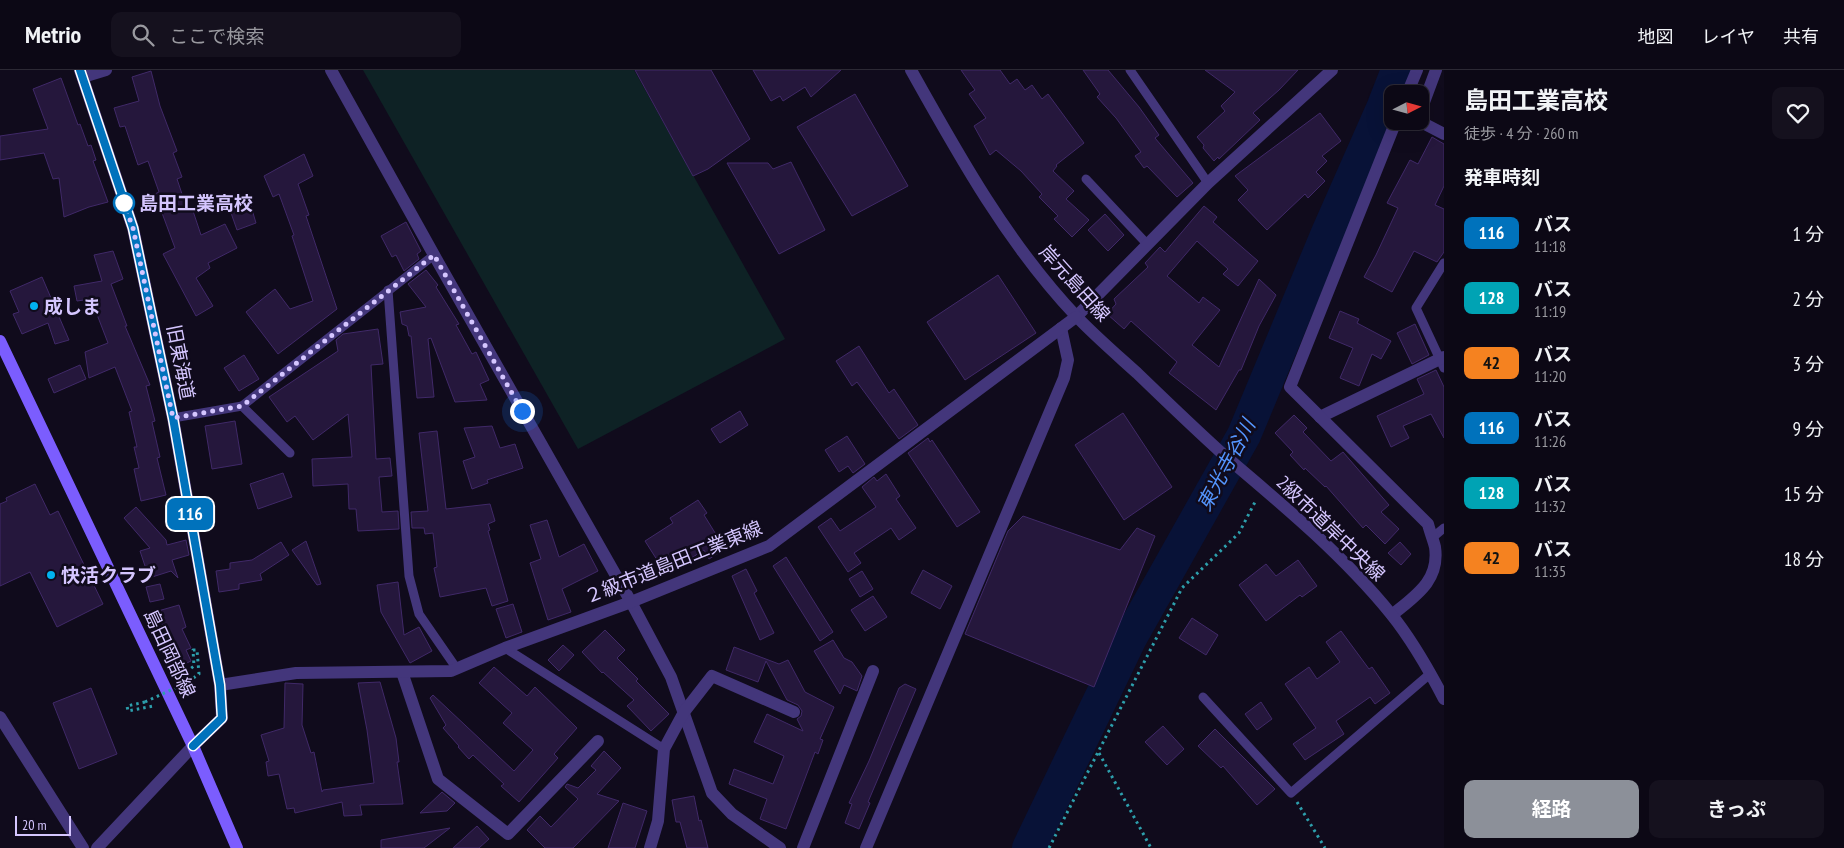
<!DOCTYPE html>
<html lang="ja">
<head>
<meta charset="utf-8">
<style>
  body { margin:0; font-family:"PT Sans Narrow","Noto Sans JP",sans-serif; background:#15111e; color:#f1f3f6; height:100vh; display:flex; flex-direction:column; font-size:19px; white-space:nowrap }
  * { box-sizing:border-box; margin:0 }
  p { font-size:16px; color:#9a9aa0 }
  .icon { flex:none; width:28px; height:28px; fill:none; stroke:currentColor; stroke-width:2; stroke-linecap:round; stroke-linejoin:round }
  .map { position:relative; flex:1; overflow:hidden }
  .side { display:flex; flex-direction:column; background:#0c0815; width:400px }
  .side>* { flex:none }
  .badge { padding:0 10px; border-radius:8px; font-size:18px; line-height:32px }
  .needle { width:32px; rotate:84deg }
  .fabs { position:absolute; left:1384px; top:15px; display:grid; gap:10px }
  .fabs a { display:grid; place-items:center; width:45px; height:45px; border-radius:10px; background:#0c0815; box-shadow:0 5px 20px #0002,0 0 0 1px #2c2934; font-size:25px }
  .scale { position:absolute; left:15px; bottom:12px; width:56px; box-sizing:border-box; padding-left:5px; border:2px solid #d5c6ff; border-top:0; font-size:14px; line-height:18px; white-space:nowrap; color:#d5c6ff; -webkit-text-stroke:4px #100b1c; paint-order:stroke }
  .you { position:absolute; width:25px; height:25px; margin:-12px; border:4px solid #fff; border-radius:50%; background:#1a73e8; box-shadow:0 0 0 8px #1a73e833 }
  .map>.badge { position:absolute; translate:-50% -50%; box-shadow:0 0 0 2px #fff }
  h2 { padding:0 20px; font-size:19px; line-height:45px }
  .round { display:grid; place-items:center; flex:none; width:52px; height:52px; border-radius:10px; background:#15111e }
  .summary { display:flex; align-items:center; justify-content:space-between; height:85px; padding:0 20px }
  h1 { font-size:24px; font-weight:700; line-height:38px }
  .cta { display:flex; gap:10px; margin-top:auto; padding:10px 20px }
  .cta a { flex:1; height:58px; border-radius:10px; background:#8c9099; color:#fff; font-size:20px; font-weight:700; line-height:58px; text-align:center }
  .cta a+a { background:#15111e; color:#f1f3f6 }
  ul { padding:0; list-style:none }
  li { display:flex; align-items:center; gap:15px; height:65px; padding:0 20px }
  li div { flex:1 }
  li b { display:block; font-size:19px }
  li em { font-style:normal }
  li .badge { min-width:55px; font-weight:700; text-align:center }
  header { display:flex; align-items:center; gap:30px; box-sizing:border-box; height:70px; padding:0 25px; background:#0c0815; border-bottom:1px solid #2c2934 }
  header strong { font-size:24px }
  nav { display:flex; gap:28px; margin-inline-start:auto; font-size:18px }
  .search { width:350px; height:45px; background:#15111e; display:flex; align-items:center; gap:12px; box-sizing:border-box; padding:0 18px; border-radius:10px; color:#9a9aa0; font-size:19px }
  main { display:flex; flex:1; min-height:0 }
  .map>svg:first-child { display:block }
</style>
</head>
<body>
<header>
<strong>Metrio</strong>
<div class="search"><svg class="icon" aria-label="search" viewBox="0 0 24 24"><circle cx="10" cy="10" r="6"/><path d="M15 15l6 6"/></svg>ここで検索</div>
<nav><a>地図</a><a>レイヤ</a><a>共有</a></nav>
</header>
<main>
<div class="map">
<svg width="1444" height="778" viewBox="0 0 1444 778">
  <rect width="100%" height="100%" fill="#100b1c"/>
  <path fill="#0e2225" d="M 363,0 L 634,0 L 785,269 L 578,379 Z"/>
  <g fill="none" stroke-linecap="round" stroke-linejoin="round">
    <path stroke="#081237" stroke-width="34" d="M 1029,778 L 1130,568 L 1244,365 L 1328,163 L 1384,36 L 1398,0"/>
  </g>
  <g fill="#25173c" stroke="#402968">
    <path d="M 635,0 L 711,0 L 750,69 L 708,99 L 693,106 Z"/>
    <path d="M 753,0 L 841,0 L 811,27 L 805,17 L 783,31 L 780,26 L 771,31 Z"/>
    <path d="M 961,0 L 1000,0 L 1010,14 L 1017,9 L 1025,20 L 1032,15 L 1042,29 L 1048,24 L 1084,73 L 1056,95 L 1057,96 L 1053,101 L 1074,121 L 1066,129 L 1089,150 L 1072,167 L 1054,149 L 1058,146 L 1039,127 L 1042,124 L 1021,101 L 996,80 L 990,85 L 974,56 L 986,48 L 969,24 L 975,20 Z"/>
    <path d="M 1083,0 L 1108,0 L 1139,37 L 1159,65 L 1155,68 L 1193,113 L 1177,127 L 1147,96 L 1144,98 L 1135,86 L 1141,82 L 1116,48 L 1097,27 L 1100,24 Z"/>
    <path d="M 1205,0 L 1298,0 L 1279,20 L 1253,43 L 1260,50 L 1219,89 L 1218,87 L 1214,91 L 1203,78 L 1204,75 L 1197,67 L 1225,41 L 1221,36 L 1235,22 Z"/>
    <path d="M 151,1 L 160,36 L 177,81 L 173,83 L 182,107 L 177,109 L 187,139 L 192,138 L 201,165 L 225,154 L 237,178 L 208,193 L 210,198 L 196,208 L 213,236 L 196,246 L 163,184 L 175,178 L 155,124 L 159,122 L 148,91 L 138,95 L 125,56 L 120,57 L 114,38 L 139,31 L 132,7 Z"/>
    <path d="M 61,8 L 78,55 L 80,54 L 88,76 L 91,75 L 96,90 L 93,91 L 108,132 L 89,137 L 64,147 L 59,108 L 53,109 L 44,83 L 0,90 L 0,66 L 48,59 L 33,19 Z"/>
    <path d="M 855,24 L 908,116 L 852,146 L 797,57 Z"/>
    <path d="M 1320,43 L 1341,71 L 1322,86 L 1327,91 L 1316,102 L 1325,111 L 1308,128 L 1305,124 L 1267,160 L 1238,130 L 1248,120 L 1235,106 Z"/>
    <path d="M 1432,67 L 1444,74 L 1444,116 L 1435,135 L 1444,139 L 1444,182 L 1437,192 L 1414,181 L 1392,222 L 1364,207 L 1376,185 L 1398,138 L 1387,133 L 1410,90 L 1418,94 Z"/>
    <path d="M 304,84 L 313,106 L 298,114 L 309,145 L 306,146 L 337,239 L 278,284 L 246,242 L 275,219 L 290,239 L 313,231 L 292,166 L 294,165 L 279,124 L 273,127 L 264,106 Z"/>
    <path d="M 791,92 L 825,160 L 779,184 L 727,93 L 768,93 L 773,99 Z"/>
    <path d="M 250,133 L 256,153 L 237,160 L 230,140 Z"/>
    <path d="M 1204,136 L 1217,147 L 1213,152 L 1258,191 L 1238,216 L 1223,204 L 1228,199 L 1197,171 L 1167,206 L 1199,233 L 1203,227 L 1220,240 L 1192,275 L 1219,297 L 1259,209 L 1276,225 L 1259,256 L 1241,300 L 1239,300 L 1216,340 L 1169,303 L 1177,292 L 1131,251 L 1124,259 L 1107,244 L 1116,234 L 1114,229 L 1148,197 L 1145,193 L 1160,177 L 1165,182 Z"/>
    <path d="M 1105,144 L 1124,165 L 1108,181 L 1088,160 Z"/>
    <path d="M 406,152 L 421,181 L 417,184 L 419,189 L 404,201 L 396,185 L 392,187 L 381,166 Z"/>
    <path d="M 113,181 L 123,209 L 111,214 L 127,256 L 125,256 L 150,315 L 146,316 L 155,351 L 152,352 L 160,387 L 157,388 L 166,425 L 141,431 L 134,399 L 139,398 L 134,377 L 137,377 L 129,342 L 132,341 L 115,297 L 89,308 L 85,282 L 108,273 L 91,229 L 77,231 L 74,216 L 102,211 L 94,185 Z"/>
    <path d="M 426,200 L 438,215 L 436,217 L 459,254 L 456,255 L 472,284 L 476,282 L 489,310 L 480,314 L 487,330 L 455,332 L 431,268 L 428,269 L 434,327 L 417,328 L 411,266 L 409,266 L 407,256 L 402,254 L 400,242 L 426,237 L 408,214 Z"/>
    <path d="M 998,205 L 1036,263 L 965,310 L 927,252 Z"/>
    <path d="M 42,207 L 69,270 L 55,274 L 48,253 L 22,264 L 13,244 L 19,242 L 10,221 Z"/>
    <path d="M 1340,241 L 1359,249 L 1357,253 L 1391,271 L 1381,289 L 1372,284 L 1359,316 L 1340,308 L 1353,278 L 1329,268 Z"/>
    <path d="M 1415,254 L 1429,285 L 1412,294 L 1397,263 Z"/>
    <path d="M 378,259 L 383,294 L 371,295 L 376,389 L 390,388 L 392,406 L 379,407 L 382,442 L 398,441 L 399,459 L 358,461 L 356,439 L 349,439 L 348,414 L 313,416 L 312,389 L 352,387 L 348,344 L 313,370 L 295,346 L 287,352 L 269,327 L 338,281 L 336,270 L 343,264 Z"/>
    <path d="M 859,276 L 889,323 L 894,319 L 918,355 L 899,369 L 857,312 L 852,316 L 836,291 Z"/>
    <path d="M 244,285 L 259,309 L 239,321 L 224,298 Z"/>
    <path d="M 80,295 L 86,309 L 54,323 L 48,309 Z"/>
    <path d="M 1436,300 L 1444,317 L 1444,368 L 1431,344 L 1403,356 L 1409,368 L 1391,377 L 1377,346 L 1424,324 L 1417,309 Z"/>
    <path d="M 740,341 L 748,355 L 720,373 L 711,359 Z"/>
    <path d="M 1123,343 L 1172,417 L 1124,450 L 1075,375 Z"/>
    <path d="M 1294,345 L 1307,358 L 1303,362 L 1331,391 L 1343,382 L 1389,435 L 1381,442 L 1399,459 L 1385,474 L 1366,455 L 1363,458 L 1326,416 L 1325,417 L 1305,398 L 1304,400 L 1290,385 L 1293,382 L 1275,363 Z"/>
    <path d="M 235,351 L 242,394 L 212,399 L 205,356 Z"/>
    <path d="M 492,356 L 500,378 L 515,374 L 523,398 L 487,410 L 488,413 L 472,419 L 463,391 L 475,387 L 464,358 Z"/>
    <path d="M 437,361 L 446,439 L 490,434 L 495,451 L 488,454 L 490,460 L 488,461 L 508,531 L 492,536 L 486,518 L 440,527 L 434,498 L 437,497 L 433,463 L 425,464 L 424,458 L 412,458 L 411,442 L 428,441 L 419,363 Z"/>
    <path d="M 847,366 L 865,394 L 853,403 L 848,396 L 839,402 L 825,380 Z"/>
    <path d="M 928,368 L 930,372 L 932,370 L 980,442 L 957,457 L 908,383 Z"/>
    <path d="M 283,403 L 292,427 L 258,439 L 250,414 Z"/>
    <path d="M 886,404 L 900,426 L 896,429 L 916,458 L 899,470 L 891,458 L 854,483 L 861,493 L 848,502 L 818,457 L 831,448 L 840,461 L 876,437 L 862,417 L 874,407 L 877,411 Z"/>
    <path d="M 35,414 L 50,445 L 58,441 L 103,534 L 57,557 L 30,502 L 0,516 L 0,434 L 7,431 L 6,428 Z"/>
    <path d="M 698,430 L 707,443 L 704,445 L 725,479 L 709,489 L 704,480 L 666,504 L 645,471 L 673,453 L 670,448 Z"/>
    <path d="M 136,437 L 166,470 L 167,475 L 186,470 L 189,485 L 172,490 L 178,508 L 171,501 L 149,508 L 140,481 L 150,478 L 124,448 Z"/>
    <path d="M 1023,446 L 1120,480 L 1137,458 L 1155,466 L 1094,617 L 965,564 L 1008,461 Z"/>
    <path d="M 547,450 L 559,487 L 584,474 L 598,501 L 562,519 L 571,542 L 548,550 L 530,493 L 541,489 L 530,455 Z"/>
    <path d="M 306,471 L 321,514 L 317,515 L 292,480 Z"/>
    <path d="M 281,472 L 289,485 L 260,504 L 262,510 L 239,514 L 239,519 L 219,522 L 216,501 L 230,499 L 230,493 L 252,490 Z"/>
    <path d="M 1400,472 L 1411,484 L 1401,495 L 1388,483 Z"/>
    <path d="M 786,487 L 833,562 L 820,571 L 773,496 Z"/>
    <path d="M 1298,490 L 1317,516 L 1302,527 L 1300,525 L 1266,551 L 1239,515 L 1266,494 L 1276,506 Z"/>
    <path d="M 746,499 L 757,521 L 754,523 L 774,563 L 760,570 L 732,506 Z"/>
    <path d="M 923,500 L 952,516 L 940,539 L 911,523 Z"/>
    <path d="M 862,501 L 873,519 L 860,527 L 849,509 Z"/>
    <path d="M 398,512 L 404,565 L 419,557 L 432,581 L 410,593 L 381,542 L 377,515 Z"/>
    <path d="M 160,514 L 164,529 L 150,532 L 146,517 Z"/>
    <path d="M 873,526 L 887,547 L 865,561 L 851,540 Z"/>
    <path d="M 513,534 L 522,562 L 506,568 L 496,539 Z"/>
    <path d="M 179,535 L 186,557 L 182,559 L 191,578 L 186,580 L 191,591 L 176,598 L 166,574 L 168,573 L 158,541 Z"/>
    <path d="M 1192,548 L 1218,565 L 1206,585 L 1179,568 Z"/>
    <path d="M 605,560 L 625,580 L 617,588 L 638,609 L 636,611 L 669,644 L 651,661 L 627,636 L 634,630 L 603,602 L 602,603 L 582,582 Z"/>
    <path d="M 1341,561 L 1369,599 L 1372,597 L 1390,623 L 1375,634 L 1370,627 L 1336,651 L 1344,664 L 1305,690 L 1293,674 L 1316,658 L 1285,614 L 1309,597 L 1317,609 L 1340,592 L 1326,572 Z"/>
    <path d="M 833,570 L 844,588 L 852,592 L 862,606 L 857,621 L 844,615 L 840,624 L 814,581 Z"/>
    <path d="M 563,575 L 574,585 L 559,601 L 548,590 Z"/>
    <path d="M 734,577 L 779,594 L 788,590 L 805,622 L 834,637 L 820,669 L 823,670 L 818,684 L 815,682 L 786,759 L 760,749 L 767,729 L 729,714 L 734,699 L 773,714 L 784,686 L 754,672 L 767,644 L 803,661 L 797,649 L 801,646 L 802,641 L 798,635 L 787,630 L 766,591 L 758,612 L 726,600 Z"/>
    <path d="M 494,597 L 527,626 L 535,617 L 577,658 L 554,684 L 558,688 L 519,732 L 501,716 L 504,714 L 473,685 L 469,689 L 458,677 L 459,676 L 443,658 L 446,655 L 430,628 L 433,625 L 514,701 L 533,680 L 503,653 L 512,643 L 479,613 Z"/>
    <path d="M 380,612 L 396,668 L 399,692 L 397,692 L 403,734 L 360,735 L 362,745 L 344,746 L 342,732 L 295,743 L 294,738 L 287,739 L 279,704 L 268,706 L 266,692 L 269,691 L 261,665 L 284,658 L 285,613 L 303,614 L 302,655 L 311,683 L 314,682 L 322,722 L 323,720 L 374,713 L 367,660 L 358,613 Z"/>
    <path d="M 905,614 L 916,619 L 868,732 L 870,733 L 859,759 L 845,753 L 852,734 L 849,733 L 869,691 L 899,618 Z"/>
    <path d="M 91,618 L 117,684 L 79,699 L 53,633 Z"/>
    <path d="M 1261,632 L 1272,649 L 1257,660 L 1245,644 Z"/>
    <path d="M 1163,656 L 1184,679 L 1167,695 L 1145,672 Z"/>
    <path d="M 1215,659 L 1275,719 L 1257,735 L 1223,696 L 1221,698 L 1198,676 Z"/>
    <path d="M 604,681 L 621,698 L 597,724 L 619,731 L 573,778 L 545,778 L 527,760 L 540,746 L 551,757 L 578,729 L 565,717 L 567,714 L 578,718 L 596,700 L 591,696 Z"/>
    <path d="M 442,722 L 455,733 L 447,741 L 420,743 Z"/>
    <path d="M 694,726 L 699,751 L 701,750 L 708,778 L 687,778 L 680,752 L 676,752 L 672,730 Z"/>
    <path d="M 623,733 L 647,741 L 635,778 L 608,778 Z"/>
    <path d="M 477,756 L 489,769 L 479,778 L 453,778 Z"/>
    <path d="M 450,758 L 424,778 L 381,778 L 381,770 Z"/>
  </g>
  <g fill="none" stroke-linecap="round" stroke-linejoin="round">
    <g stroke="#2d9fac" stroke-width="3" stroke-dasharray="2.5 4" stroke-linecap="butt">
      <path d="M 186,602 L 194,596 L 193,580 L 197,580 L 199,604 L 188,612"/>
      <path d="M 145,632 L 127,636 L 128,641 L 153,636"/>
      <path d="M 1099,683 L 1151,778"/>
      <path d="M 1297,732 L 1325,778"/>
      <path d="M 1049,778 L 1182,518 L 1239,463 L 1255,432"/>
    </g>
    <g stroke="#43367b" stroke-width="9">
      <path d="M 1130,0 L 1208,113"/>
      <path d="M 1086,109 L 1147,174"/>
      <path d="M 1444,193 L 1416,238 L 1444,298"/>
      <path d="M 388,220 L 409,506 L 419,544 L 457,599"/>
      <path d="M 242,336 L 290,383"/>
      <path d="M 173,348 L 242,336 L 434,185"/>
      <path d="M 1432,468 L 1444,458"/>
      <path d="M 505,578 L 664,679"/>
      <path d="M 1203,627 L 1291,723 L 1431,603"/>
    </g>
    <g stroke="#43367b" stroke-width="12">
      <path d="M 80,0 L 133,158 L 173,348 L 220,615 L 222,648 L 193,676"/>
      <path d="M 331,0 L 434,185 L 631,532 L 671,607 L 712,723 L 732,744 L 780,778"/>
      <path d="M 83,7 L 106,0"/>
      <path d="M 1407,24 L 1417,0"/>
      <path d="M 1420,43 L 1436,0"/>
      <path d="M 1419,51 L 1444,64"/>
      <path d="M 1076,247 L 1208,113 L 1332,0"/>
      <path d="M 1320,347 L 1444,287"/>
      <path d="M 1392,545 C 1415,526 1440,511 1435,477 C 1433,469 1430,462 1428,454 L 1290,317 L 1396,51"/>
      <path d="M 402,602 L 438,709 L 508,764 L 598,671"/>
      <path d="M 650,778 L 658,751 L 664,679 L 684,642 L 712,606 L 794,642"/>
      <path d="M 803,778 L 873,601"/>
      <path d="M 866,778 L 1064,308 L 1068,290 L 1061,258"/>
    </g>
    <g stroke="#43367b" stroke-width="12">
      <path d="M 911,0 C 959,86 1008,174 1076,246 C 1095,266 1116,284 1137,303 C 1166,331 1195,359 1225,386 C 1283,435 1343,485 1391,544 C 1412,570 1429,600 1444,629"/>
      <path d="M 220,615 L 296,603 L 451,601 L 505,578 L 631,532 L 769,476 L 1076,247"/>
      <path d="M 0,647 L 83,778"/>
      <path d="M 97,778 L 193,676"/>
    </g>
    <path stroke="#7b5dfe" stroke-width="12" d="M 0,271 L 193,676 L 237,778"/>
    <path stroke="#2d9fac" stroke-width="3" stroke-dasharray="2.5 4" stroke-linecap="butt" d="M 145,632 L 188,612"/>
  </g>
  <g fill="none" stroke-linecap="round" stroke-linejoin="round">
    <defs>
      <path id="line" d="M 80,0 L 133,158 L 173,348 L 220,615 L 222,648 L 193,676"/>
    </defs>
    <use href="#line" stroke="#fff" stroke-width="11"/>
    <use href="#line" stroke="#0072bc" stroke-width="8"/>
    <path stroke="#d5c6ff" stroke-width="5" stroke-dasharray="0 9" d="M 124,133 L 133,158 L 173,348 L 242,336 L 434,185 L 522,341"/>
  </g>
  <circle fill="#fff" stroke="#0072bc" stroke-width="2.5" cx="124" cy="133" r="10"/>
  <g fill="#01b2ef" stroke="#100b1c" stroke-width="2">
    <circle cx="34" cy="236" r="5"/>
    <circle cx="51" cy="505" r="5"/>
  </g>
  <g text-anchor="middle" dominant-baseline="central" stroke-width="5" stroke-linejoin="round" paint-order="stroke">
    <g font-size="19" font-weight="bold" fill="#d5c6ff" stroke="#100b1c" text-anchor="start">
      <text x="139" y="133">島田工業高校</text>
    </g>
    <g font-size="19" fill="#d5c6ff" stroke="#100b1c">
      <text transform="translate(1075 213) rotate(48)">岸元島田線</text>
      <text transform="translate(181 292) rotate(79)">旧東海道</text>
      <text transform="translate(1331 458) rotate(44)">2級市道岸中央線</text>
      <text transform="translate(673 492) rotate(-22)">２級市道島田工業東線</text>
      <text transform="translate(170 583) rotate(65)">島田岡部線</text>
    </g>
    <g font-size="19" font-weight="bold" fill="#d5c6ff" stroke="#100b1c" text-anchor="start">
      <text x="44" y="236">成しま</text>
      <text x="61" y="505">快活クラブ</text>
    </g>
    <g font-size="20" font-style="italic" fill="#5495fe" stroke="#100b1c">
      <text transform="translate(1226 395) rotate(-62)">東光寺谷川</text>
    </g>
  </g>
</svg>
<div class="fabs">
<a><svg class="needle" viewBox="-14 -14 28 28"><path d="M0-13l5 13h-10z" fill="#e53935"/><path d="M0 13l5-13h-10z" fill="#9a9aa0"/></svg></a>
</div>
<div class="scale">20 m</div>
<div class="you" style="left:522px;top:341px"></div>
<b class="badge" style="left:190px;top:444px;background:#0072bc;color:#fff">116</b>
</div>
<section class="side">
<div class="summary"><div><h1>島田工業高校</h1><p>徒歩 · 4 分 · 260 m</p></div><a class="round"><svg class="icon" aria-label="heart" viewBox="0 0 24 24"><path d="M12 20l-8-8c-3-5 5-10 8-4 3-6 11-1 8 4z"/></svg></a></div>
<h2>発車時刻</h2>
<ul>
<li><span class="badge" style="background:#0072bc;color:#fff">116</span><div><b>バス</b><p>11:18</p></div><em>1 分</em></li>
<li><span class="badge" style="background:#00a3b4;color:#fff">128</span><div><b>バス</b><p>11:19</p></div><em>2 分</em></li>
<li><span class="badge" style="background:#f58220;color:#111">42</span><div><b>バス</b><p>11:20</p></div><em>3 分</em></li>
<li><span class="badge" style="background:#0072bc;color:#fff">116</span><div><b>バス</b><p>11:26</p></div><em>9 分</em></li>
<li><span class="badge" style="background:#00a3b4;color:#fff">128</span><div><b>バス</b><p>11:32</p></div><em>15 分</em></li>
<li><span class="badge" style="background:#f58220;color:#111">42</span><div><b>バス</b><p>11:35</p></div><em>18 分</em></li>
</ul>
<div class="cta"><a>経路</a><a>きっぷ</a></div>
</section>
</main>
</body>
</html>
